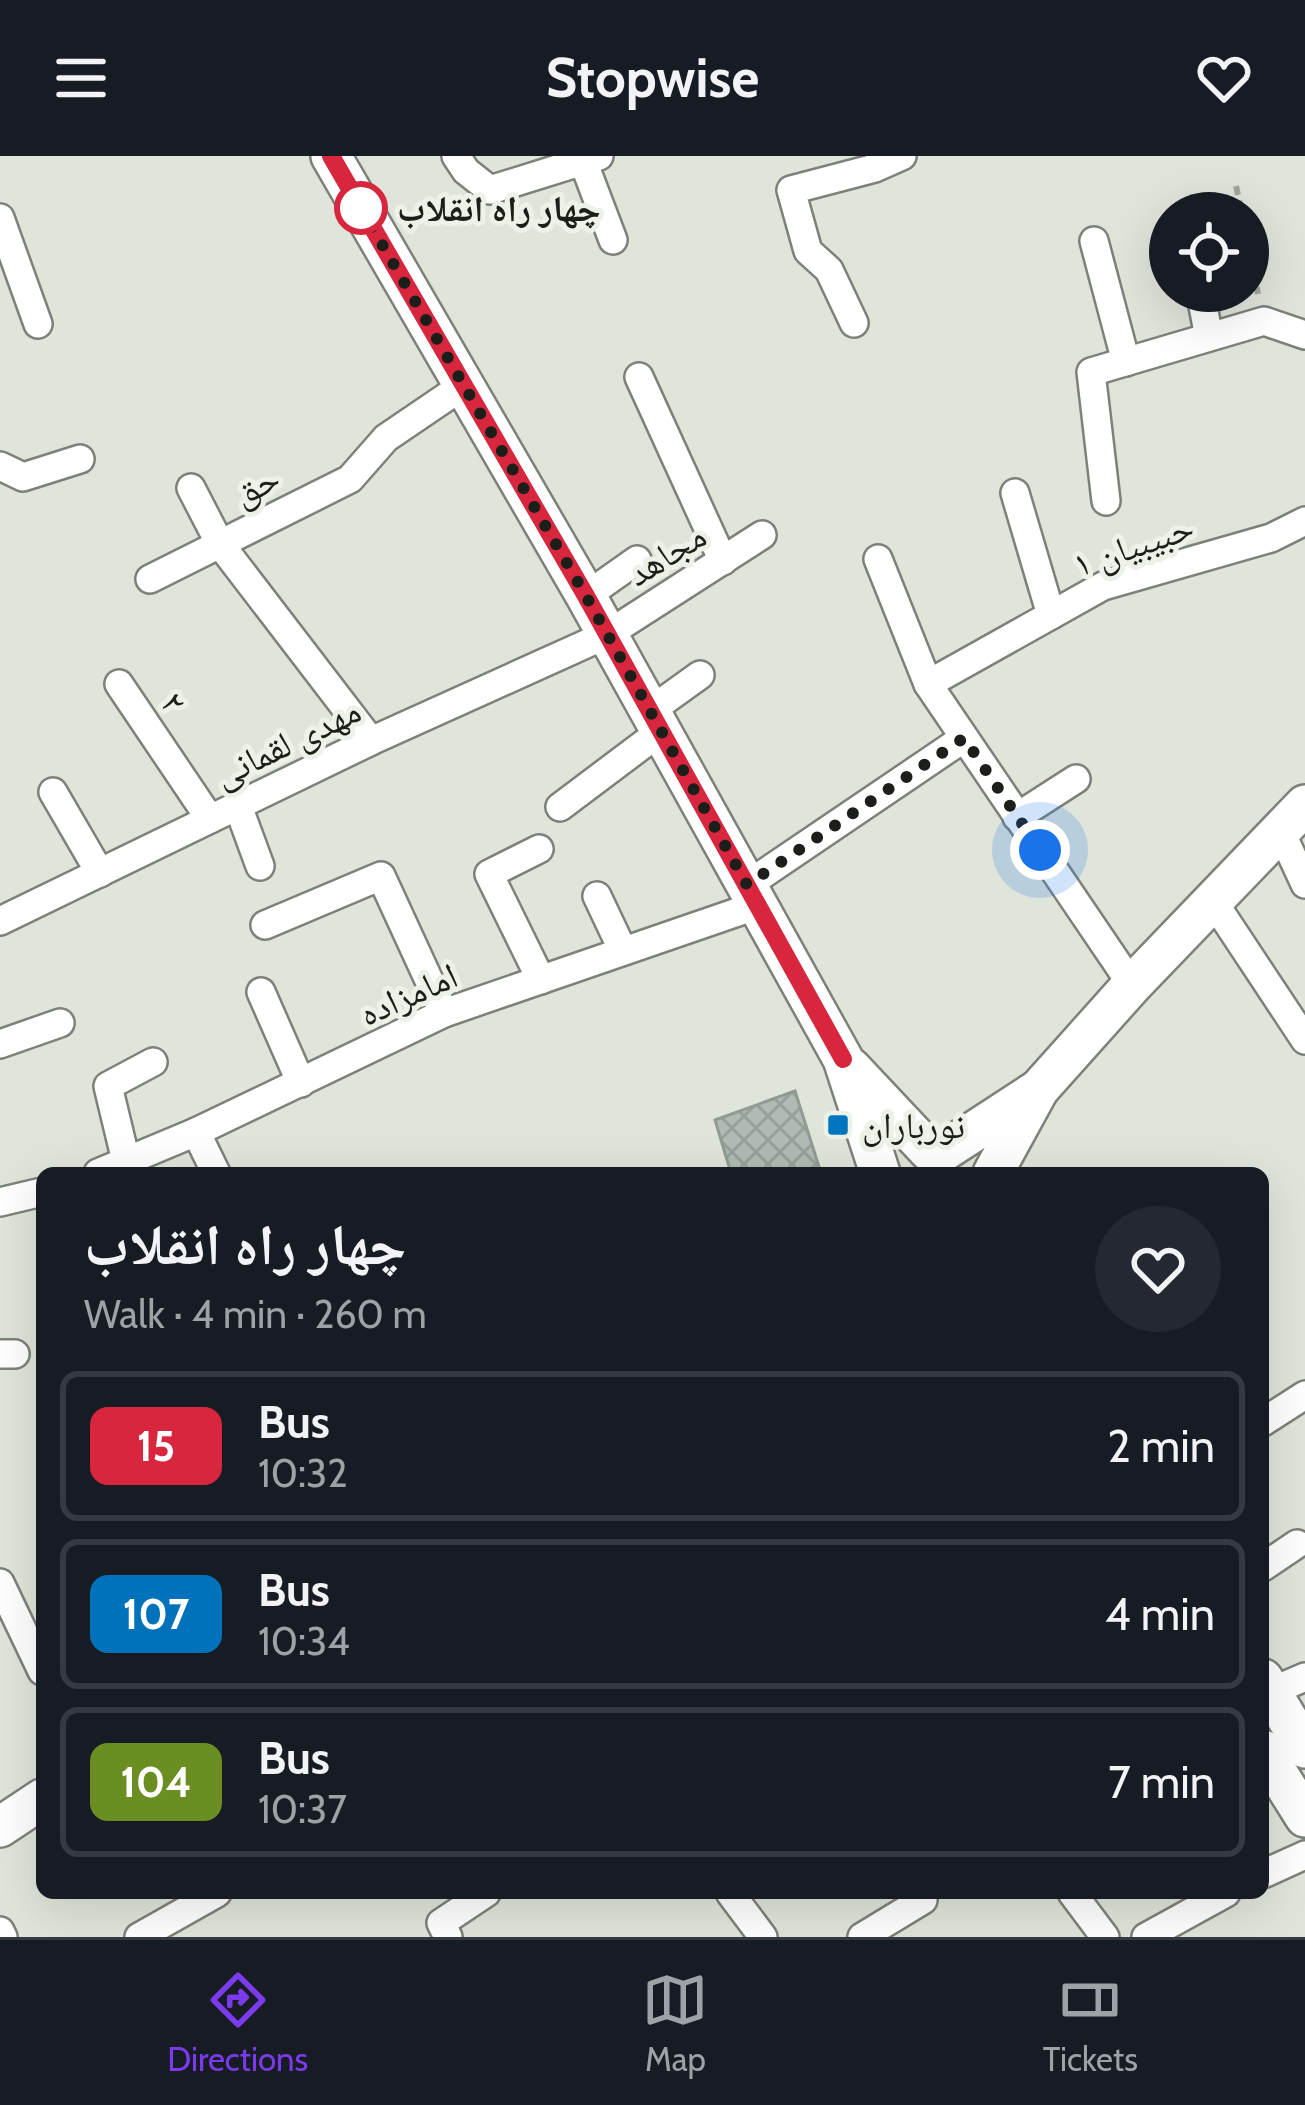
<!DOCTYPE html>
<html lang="en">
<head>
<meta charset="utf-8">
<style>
  body { margin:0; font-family:Cabin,"Noto Naskh Arabic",sans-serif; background:#242831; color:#f1f3f6; height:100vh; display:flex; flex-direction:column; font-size:45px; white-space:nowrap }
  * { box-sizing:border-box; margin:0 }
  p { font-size:39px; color:#9ea1a6 }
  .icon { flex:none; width:66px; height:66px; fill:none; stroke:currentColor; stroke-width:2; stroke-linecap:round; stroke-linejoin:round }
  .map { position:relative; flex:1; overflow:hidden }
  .details { position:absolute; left:36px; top:1011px; width:1233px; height:732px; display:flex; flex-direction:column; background:#171b24; border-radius:18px; box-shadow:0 12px 48px #0002 }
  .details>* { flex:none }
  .badge { padding:0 24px; border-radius:18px; font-size:42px; line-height:78px }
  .fabs { position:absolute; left:1149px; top:36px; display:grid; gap:24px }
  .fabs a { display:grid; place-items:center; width:120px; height:120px; border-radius:50%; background:#171b24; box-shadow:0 12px 48px #0002; font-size:60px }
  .you { position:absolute; width:60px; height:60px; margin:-30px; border:9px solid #fff; border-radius:50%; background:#1a73e8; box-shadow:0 0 0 18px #1a73e833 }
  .map>.badge { position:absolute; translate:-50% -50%; box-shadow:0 0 0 6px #fff }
  .round { display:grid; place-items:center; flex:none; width:126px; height:126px; border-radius:63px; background:#242831 }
  .head { display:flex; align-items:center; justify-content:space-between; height:204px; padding:0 48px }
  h1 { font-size:57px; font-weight:700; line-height:90px }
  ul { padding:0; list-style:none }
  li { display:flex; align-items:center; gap:36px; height:150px; margin:0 24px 18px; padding:0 24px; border:6px solid #363941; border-radius:18px }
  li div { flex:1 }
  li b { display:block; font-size:45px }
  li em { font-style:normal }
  li .badge { min-width:132px; font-weight:700; text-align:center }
  header { display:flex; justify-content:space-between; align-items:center; height:156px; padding:0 48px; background:#171b24; font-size:54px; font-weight:700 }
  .menu { display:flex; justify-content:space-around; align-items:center; height:168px; border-top:3px solid #363941; background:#171b24; font-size:33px; color:#9ea1a6 }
  .menu a { display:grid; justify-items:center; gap:6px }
  .menu .current { color:#7c3aed }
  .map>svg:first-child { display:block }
</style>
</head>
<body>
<header><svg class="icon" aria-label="menu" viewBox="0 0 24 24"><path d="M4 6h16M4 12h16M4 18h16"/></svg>Stopwise<svg class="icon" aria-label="heart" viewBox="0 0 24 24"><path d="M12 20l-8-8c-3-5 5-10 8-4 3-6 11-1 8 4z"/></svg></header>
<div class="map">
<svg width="1305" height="1781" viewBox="0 0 1305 1781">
  <defs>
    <pattern id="building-cross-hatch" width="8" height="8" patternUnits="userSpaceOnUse" patternTransform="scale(3)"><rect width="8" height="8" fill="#b1bbb3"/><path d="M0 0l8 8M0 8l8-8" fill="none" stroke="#98a099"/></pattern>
  </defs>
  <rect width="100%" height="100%" fill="#e0e5db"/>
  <path fill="url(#building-cross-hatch)" stroke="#919a93" stroke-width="3" d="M 795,935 L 821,1017 L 731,1017 L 715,964 Z"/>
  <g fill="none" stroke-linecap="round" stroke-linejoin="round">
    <defs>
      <g id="street">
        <path d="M 456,0 L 466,15 L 490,34 L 599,0"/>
        <path d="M 583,5 L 613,84"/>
        <path d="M 0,62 L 38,168"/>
        <path d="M 1094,85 L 1126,206"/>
        <path d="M 1200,135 L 1209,181"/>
        <path d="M 854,167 L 829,114 L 808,95 L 791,34 L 875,12 L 902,0"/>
        <path d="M 639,221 L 723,405"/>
        <path d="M 0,310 L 23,321 L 80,303"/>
        <path d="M 1015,337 L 1051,459"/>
        <path d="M 1106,345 L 1091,216 L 1264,165 L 1305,179"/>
        <path d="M 878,403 L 928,528 L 1132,829"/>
        <path d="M 150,423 L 220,388 L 191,332"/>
        <path d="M 586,440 L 637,404"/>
        <path d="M 119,528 L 210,663"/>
        <path d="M 928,528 L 1103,430 L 1271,382 L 1305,365"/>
        <path d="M 650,555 L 700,519"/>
        <path d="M 371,585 L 220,388 L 350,323 L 386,282 L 464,229"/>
        <path d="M 53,636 L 100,717"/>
        <path d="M 238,650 L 260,710"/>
        <path d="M 560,651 L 661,575"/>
        <path d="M 1017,661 L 1076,623"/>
        <path d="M 1280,674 L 1305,728"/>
        <path d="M 539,693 L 489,718 L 541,824"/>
        <path d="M 747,729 L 964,582"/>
        <path d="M 597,740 L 623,795"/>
        <path d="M 1213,745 L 1305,884"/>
        <path d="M 0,765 L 371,585 L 608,478 L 762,379"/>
        <path d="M 265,769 L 381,720 L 444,857"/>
        <path d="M 261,836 L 301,927"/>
        <path d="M 0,888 L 60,867"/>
        <path d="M 196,976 L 216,1017"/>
        <path d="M 126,1005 L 108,930 L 153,906"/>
        <path d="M 98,1017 L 196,976 L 444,857 L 758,749"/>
        <path d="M 0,1046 L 42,1036"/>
        <path d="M 0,1198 L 15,1198"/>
        <path d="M 1263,1266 L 1305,1239"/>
        <path d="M 1263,1411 L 1297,1388"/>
        <path d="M 0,1427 L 42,1515"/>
        <path d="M 1270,1536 L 1305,1521"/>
        <path d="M 1263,1718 L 1305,1699"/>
        <path d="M 730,1737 L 763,1781"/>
        <path d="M 1072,1737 L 1105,1781"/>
        <path d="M 0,1775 L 3,1781"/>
        <path d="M 139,1781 L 217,1737"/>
        <path d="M 448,1781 L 441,1767 L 486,1737"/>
        <path d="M 862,1781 L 923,1744"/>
        <path d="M 1146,1781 L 1226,1737"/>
      </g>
      <g id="secondary">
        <path d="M 331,0 L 586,440 L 843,903 L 880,1017"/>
        <path d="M 851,912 L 929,995"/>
        <path d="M 1039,933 L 1132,829 L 1305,649"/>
        <path d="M 944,995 L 1039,933 L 993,1017"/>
        <path d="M 1263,1523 L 1305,1592"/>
        <path d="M 1263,1594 L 1305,1661"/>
        <path d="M 0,1671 L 42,1643"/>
      </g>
    </defs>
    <use href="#street" stroke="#7d8279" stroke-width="32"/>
    <use href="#secondary" stroke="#7d8279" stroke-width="44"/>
    <g stroke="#a1a59d" stroke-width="6" stroke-dasharray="9 6" stroke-linecap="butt">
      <path d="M 1236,30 L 1242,57"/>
      <path d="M 1248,87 L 1258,138"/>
    </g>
    <use href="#street" stroke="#fff" stroke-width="27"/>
    <use href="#secondary" stroke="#fff" stroke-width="39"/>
  </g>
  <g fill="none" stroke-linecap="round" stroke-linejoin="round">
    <defs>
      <path id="line" d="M 331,0 L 586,440 L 843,903"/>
    </defs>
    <use href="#line" stroke="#fff" stroke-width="27"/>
    <use href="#line" stroke="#d7263d" stroke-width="18"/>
    <path stroke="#1c1e1a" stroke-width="12" stroke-dasharray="0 21.6" d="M 361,52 L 586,440 L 747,729 L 964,582 L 1040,694"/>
  </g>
  <circle fill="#fff" stroke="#d7263d" stroke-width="6" cx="361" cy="52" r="24"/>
  <rect fill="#0175bf" stroke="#edf2e8" stroke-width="4.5" x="826" y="957" width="24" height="24" rx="6"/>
  <g text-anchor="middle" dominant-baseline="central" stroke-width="10" stroke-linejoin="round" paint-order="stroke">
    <g font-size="36" font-weight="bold" fill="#1c1e1a" stroke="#edf2e8" text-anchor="start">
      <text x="397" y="52">چهار راه انقلاب</text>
    </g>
    <g font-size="36" fill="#1c1e1a" stroke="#edf2e8">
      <text transform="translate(256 329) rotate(-27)">حق</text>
      <text transform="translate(1133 389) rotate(-19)">حبیبیان ۱</text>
      <text transform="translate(666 398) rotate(-32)">مجاهد</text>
      <text transform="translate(174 546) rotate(56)">۲</text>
      <text transform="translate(287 586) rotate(-26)">مهدی لقمانی</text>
      <text transform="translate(408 838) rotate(-24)">امامزاده</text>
    </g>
    <g font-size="36" fill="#1c1e1a" stroke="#edf2e8" text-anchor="start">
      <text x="862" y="969">نورباران</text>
    </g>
  </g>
</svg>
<div class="fabs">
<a><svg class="icon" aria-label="locate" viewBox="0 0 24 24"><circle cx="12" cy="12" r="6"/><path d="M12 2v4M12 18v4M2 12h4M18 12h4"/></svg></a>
</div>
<div class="you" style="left:1040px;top:694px"></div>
<section class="details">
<div class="head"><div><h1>چهار راه انقلاب</h1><p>Walk · 4 min · 260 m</p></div><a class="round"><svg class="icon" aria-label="heart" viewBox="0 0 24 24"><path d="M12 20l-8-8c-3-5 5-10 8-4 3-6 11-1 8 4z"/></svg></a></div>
<ul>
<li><span class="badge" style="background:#d7263d;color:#fff">15</span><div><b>Bus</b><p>10:32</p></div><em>2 min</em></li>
<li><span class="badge" style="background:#0072bc;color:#fff">107</span><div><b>Bus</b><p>10:34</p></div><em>4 min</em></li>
<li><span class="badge" style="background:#6b8e23;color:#fff">104</span><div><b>Bus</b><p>10:37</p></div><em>7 min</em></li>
</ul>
</section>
</div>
<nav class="menu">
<a class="current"><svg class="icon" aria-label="directions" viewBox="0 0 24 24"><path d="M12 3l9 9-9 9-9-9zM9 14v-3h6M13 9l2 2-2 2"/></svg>Directions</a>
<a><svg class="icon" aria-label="map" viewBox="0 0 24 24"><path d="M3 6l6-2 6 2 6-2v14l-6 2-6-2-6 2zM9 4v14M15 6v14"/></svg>Map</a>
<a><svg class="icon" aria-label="tickets" viewBox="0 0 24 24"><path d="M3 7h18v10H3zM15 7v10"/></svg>Tickets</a>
</nav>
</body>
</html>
